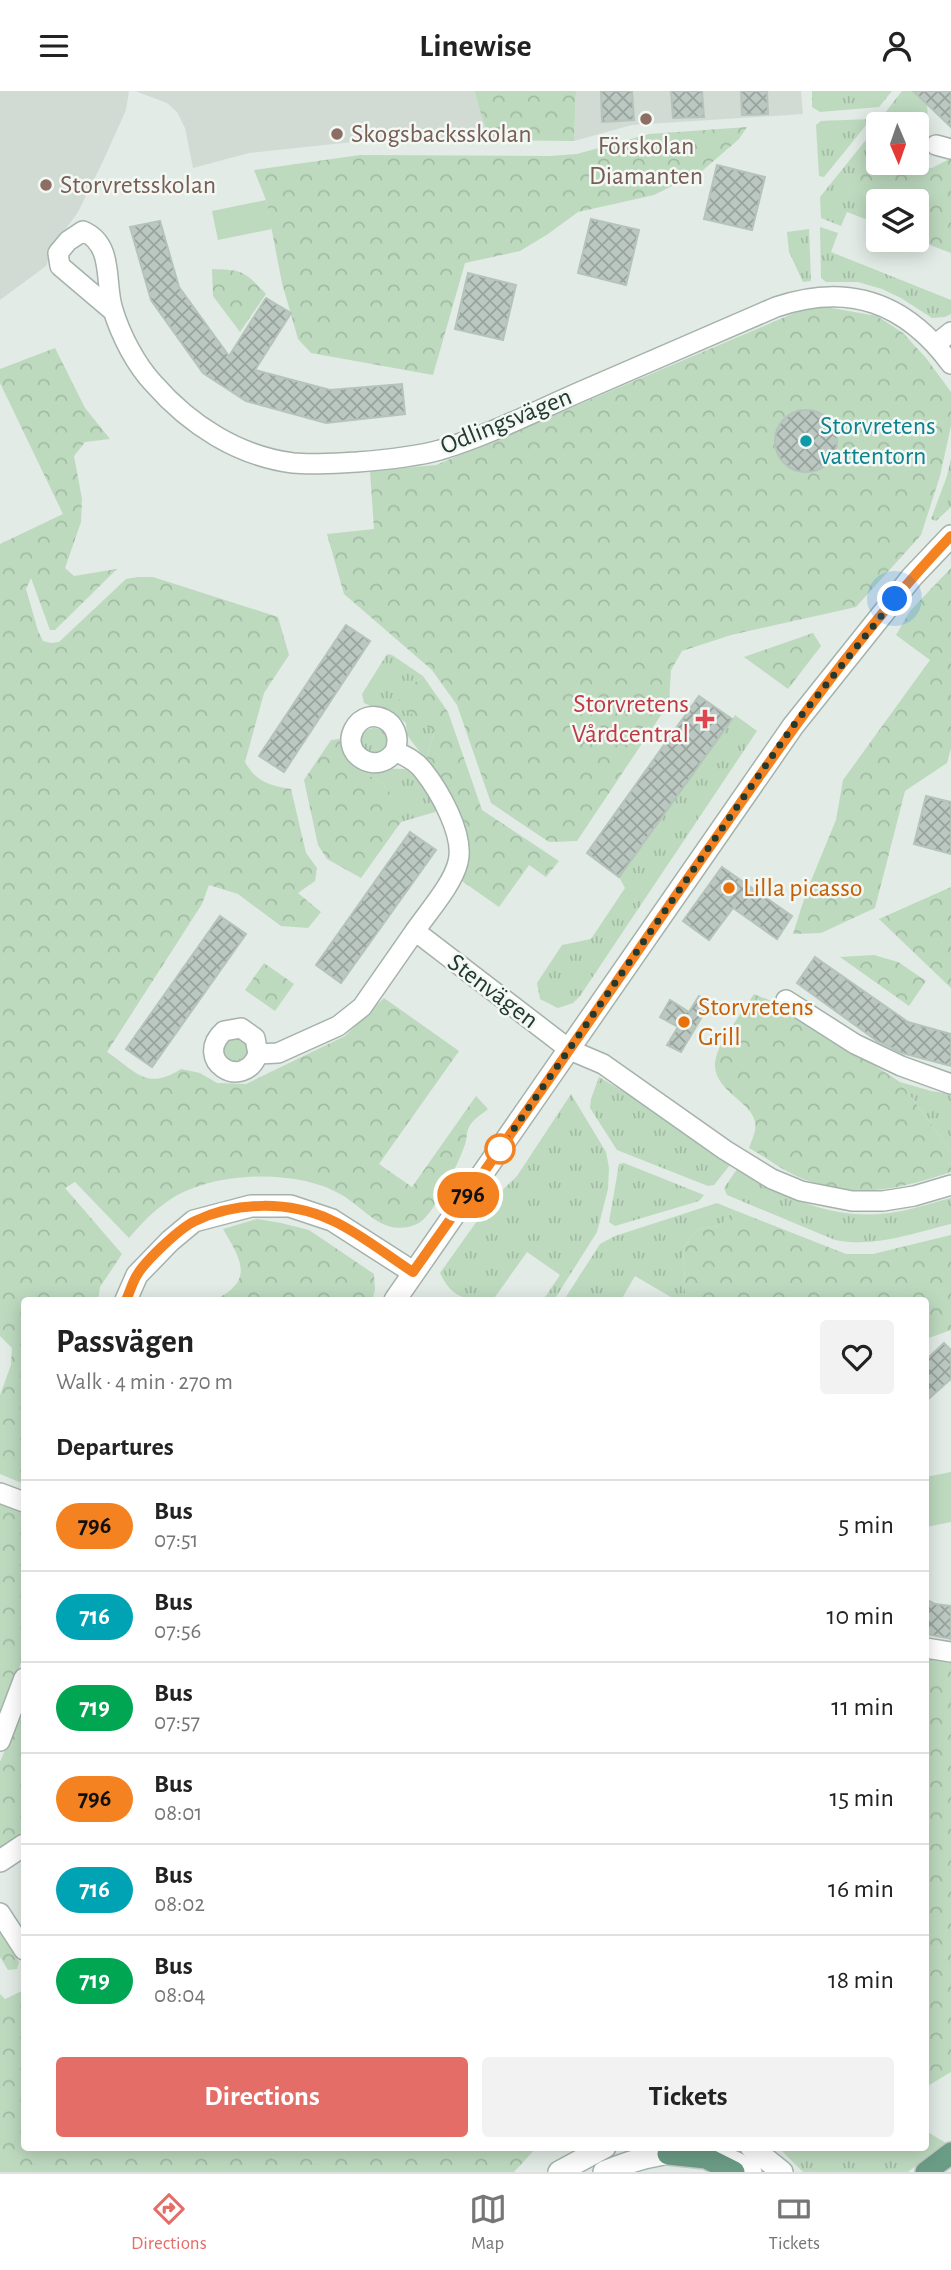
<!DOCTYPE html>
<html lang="en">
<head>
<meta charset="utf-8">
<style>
  body { margin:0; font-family:"Alegreya Sans",sans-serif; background:#f2f2f2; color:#222; height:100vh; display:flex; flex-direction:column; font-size:26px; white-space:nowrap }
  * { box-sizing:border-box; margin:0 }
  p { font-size:23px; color:#767676 }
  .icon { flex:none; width:38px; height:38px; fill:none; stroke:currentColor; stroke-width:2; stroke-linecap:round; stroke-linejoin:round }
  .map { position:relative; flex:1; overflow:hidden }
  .sheet { position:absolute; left:21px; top:1206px; width:908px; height:854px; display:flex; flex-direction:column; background:#fff; border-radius:7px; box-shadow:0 4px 18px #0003 }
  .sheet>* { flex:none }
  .badge { padding:0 14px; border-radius:23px; font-size:24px; line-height:46px }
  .needle { width:46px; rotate:178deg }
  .fabs { position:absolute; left:866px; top:21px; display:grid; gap:14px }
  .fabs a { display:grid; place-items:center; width:63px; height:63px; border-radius:7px; background:#fff; box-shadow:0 4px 18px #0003; font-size:35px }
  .you { position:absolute; width:35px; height:35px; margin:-18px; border:5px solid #fff; border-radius:50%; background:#1a73e8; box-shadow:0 0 0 10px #1a73e833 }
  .map>.badge { position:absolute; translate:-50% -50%; box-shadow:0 0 0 4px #fff }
  h2 { padding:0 35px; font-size:26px; line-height:63px }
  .round { display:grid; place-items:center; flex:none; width:74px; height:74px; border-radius:7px; background:#f2f2f2 }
  .headline { display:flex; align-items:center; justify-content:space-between; height:119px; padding:0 35px }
  h1 { font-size:33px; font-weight:600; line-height:52px }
  .primary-button { display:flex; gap:14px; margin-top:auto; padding:14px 35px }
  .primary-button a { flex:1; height:80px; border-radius:7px; background:#e46d68; color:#fff; font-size:28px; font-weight:600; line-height:80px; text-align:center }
  .primary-button a+a { background:#f2f2f2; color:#222 }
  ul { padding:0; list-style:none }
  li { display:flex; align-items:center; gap:21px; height:91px; padding:0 35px; border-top:2px solid #e0e0e0 }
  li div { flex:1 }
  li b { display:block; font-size:26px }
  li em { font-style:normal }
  li .badge { min-width:77px; font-weight:700; text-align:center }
  header { display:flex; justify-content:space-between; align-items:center; height:91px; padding:0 35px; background:#fff; font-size:32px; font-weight:600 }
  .tabs { display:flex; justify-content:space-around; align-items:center; height:98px; border-top:2px solid #e0e0e0; background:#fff; font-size:19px; color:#767676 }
  .tabs a { display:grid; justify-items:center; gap:4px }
  .tabs .selected { color:#e46d68 }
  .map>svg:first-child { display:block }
</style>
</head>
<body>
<header><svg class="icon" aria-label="menu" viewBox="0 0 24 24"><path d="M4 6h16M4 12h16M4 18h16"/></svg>Linewise<svg class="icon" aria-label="person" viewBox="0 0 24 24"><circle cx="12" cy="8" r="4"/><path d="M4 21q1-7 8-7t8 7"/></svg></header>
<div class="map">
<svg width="951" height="2081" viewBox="0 0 951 2081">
  <defs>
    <pattern id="grass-tufts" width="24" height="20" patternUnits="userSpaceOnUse" patternTransform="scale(1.75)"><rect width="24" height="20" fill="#bddabf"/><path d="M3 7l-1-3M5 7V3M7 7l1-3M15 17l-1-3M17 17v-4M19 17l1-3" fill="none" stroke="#a2bca4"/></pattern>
    <pattern id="forest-crowns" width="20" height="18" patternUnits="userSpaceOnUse" patternTransform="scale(1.75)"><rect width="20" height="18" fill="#bddabf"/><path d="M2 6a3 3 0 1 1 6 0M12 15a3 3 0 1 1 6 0" fill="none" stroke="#a2bca4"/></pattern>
    <pattern id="building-cross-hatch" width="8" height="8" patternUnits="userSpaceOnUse" patternTransform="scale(1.75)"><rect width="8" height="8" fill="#bbc8c1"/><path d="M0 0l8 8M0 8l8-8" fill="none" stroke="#98a39d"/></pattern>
  </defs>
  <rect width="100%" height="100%" fill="#e2ebe5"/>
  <g fill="#d1dbd4">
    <path d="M 0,0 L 129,0 L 126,19 L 104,68 L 78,121 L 54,154 L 46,175 L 0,209 Z"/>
    <path d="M 135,0 L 474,0 L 489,49 L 362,50 L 249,62 L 193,77 L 185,37 L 177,21 L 167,12 Z"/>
    <path d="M 576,0 L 801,0 L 803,23 L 632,34 L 574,50 Z"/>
  </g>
  <g fill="url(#grass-tufts)">
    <path d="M 812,0 L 892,0 L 879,16 L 820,21 L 812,16 Z"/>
    <path d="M 902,0 L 922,0 L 918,5 L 927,13 L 928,32 L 917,39 L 917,33 L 905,33 L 885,22 Z"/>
    <path d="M 871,28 L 824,86 L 819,85 L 816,34 L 821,30 Z"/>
    <path d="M 881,30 L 887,33 L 878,33 L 878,72 L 881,72 L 864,76 L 870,110 L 868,129 L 847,121 L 841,135 L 821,127 L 820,106 Z"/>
    <path d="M 820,136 L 838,142 L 831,161 L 951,209 L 951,223 L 945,226 L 932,227 L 901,207 L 882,198 L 858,191 L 826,191 L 821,187 Z"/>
    <path d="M 809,138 L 811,190 L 803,191 L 789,161 L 787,141 Z"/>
    <path d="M 951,367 L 951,416 L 936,430 L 931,428 L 947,385 Z"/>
    <path d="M 387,563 L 392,564 L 423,585 L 408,597 L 434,641 L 426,669 L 407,644 L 406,632 C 389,618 382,621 364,612 L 362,603 Z"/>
    <path d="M 735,624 L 757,640 L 580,905 L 573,912 L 558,917 L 540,908 L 537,892 L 562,854 L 591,848 L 625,797 L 619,786 Z"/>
    <circle cx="374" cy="650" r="13"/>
    <path d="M 355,677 L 409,678 L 418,684 L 437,715 L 435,721 L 401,731 L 400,713 L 380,691 Z"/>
    <circle cx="236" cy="960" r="13"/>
    <path d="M 599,986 L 646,1014 L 730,1074 L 714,1094 L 708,1095 L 617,1059 L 590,1017 L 591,1008 Z"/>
    <path d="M 900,991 L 931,1000 L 951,1003 L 951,1060 Z"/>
    <path d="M 571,1003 L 606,1061 L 609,1077 L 608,1098 L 597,1141 L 554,1209 L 543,1209 L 560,1184 L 527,1161 L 495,1206 L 499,1209 C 469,1209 454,1211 440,1182 L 492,1109 L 517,1085 Z"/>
    <path d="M 624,1072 L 704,1104 L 699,1110 L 615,1135 L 609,1131 L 619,1073 Z"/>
    <path d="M 737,1078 C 781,1105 828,1127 881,1123 C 905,1121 928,1113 951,1107 L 951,1133 C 913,1142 874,1157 835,1149 L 727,1104 L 724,1097 Z"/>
    <path d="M 717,1112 L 734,1119 L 720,1135 L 698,1138 L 683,1157 L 686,1209 L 676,1209 L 635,1185 L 621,1209 L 564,1209 L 600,1153 L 615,1145 Z"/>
    <path d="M 926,2040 L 946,2052 L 908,2081 L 803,2081 L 778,2056 L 926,2056 Z"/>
  </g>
  <g fill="url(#forest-crowns)">
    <path d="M 474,0 L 576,0 L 574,50 L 489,49 Z"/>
    <path d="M 747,36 L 739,48 L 702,80 L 654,104 L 578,121 L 548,143 L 520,160 L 465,172 L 433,284 L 311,262 L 298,248 L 282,192 L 266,109 L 254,79 L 360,64 L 550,65 L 577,63 L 649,43 Z"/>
    <path d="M 951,67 L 951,162 L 917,149 L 917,110 L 878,110 L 878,133 L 868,129 L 870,110 L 859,92 L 864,76 L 881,72 L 900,72 L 932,77 Z"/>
    <path d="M 212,178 C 243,179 244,180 266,203 L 240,241 L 213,205 Z"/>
    <path d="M 826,216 L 877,225 L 903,242 L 926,267 L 951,301 L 951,335 L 940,385 L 921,444 L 856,516 L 731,544 L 682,560 L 671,579 L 669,612 L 577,750 L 549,751 L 491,712 L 457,614 L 432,579 L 344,503 L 327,443 L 374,438 L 370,380 L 436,374 L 804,218 Z"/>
    <path d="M 55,257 L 85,317 L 110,348 L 85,351 L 74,365 L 82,408 L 81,431 L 65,477 L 74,485 L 117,478 L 55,539 L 50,539 L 31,487 L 26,498 L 38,540 L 43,550 L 51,552 L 59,551 L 126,488 L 138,486 L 153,486 L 278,526 L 289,564 L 264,602 L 245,671 C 256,691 270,695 291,698 L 306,762 L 317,777 L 315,790 L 298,802 L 321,821 L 308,837 L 281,835 L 238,803 L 209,794 L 202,813 L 107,961 C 137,981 146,1000 181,978 L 200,982 L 217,992 L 246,993 L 345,945 L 384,907 L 459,960 L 379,1073 L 412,1096 L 476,1005 L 488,1018 C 482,1023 472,1029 469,1036 C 466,1042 467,1050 464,1056 C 457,1075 434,1125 417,1133 C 384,1147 367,1119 342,1104 C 297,1077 211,1080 168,1110 C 153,1120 141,1133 129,1147 L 75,1091 L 65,1097 L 122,1163 L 100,1196 L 98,1209 L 24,1209 L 24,1393 L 0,1383 L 0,1304 L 11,1274 L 12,1257 L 0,1245 L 0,453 L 63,423 L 0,292 L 0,278 Z"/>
    <path d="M 951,477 L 951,657 L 947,672 L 905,700 L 875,817 L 821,842 L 793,843 L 806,802 L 836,729 L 843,689 L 930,569 L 896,544 L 910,520 Z"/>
    <path d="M 813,542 L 821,555 L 788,598 L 744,566 Z"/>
    <path d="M 423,585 L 448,621 L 482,719 L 559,770 L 546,786 L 529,774 L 499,816 L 462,790 L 465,774 L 426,669 L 434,641 L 397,611 L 408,597 Z"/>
    <path d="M 340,648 L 346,655 L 353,675 L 380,691 L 401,713 L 401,731 L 361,787 L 327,768 L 318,754 L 304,689 L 331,649 Z"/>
    <path d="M 951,796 L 951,897 L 879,828 Z"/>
    <path d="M 874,864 L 898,871 L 926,890 L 909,915 L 840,866 Z"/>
    <path d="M 264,872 L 294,893 L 275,920 L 245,899 Z"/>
    <path d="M 754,903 L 785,916 L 900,991 L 951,1060 L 951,1081 C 899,1098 860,1108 806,1089 C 786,1082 767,1067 749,1057 C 752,1048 757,1040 755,1031 C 751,1008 705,998 717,963 C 721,949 745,917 754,903 Z"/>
    <path d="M 734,1119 L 846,1163 L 873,1163 L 951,1144 L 951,1239 L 926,1248 L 926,1209 L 686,1209 L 683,1157 L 698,1138 L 720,1135 Z"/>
    <path d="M 257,1128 L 281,1132 L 309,1139 L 374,1183 L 375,1199 L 372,1209 L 215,1209 C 255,1189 241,1169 223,1138 Z"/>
    <path d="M 0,1412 L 24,1421 L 24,1564 L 0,1626 Z"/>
    <path d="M 926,1565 L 951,1570 L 951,1981 L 926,1996 Z"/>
    <path d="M 24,1611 L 24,1739 L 0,1761 L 0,1671 Z"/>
    <path d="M 0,1840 L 19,1871 L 17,1878 L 8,1879 L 0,1866 Z"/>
    <path d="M 24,1899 L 24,2056 L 537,2056 L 514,2081 L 0,2081 L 0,1903 L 5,1908 Z"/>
  </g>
  <g fill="#bddabf">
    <path d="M 266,109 L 272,138 L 218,149 L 212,120 Z"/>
    <path d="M 951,1381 L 951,1431 L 926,1436 L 926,1386 Z"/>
  </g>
  <g fill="url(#building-cross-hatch)" stroke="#b5c4bb" stroke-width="2">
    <path d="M 601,0 L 632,0 L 634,29 L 602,31 Z"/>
    <path d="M 671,0 L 702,0 L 704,26 L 673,27 Z"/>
    <path d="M 741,0 L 767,0 L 768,23 L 742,24 Z"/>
    <path d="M 913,0 L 951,0 L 951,36 L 927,13 Z"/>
    <path d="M 717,74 L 765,86 L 752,139 L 704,128 Z"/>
    <path d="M 591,128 L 639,139 L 626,194 L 578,182 Z"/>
    <path d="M 160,130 L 179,196 L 229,265 L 266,207 L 291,222 L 255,279 L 330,299 L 402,293 L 405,323 L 326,332 L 246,310 L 203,282 L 151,209 L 130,136 Z"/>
    <path d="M 468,182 L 516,194 L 503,249 L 455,238 Z"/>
    <circle cx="806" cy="350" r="31"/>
    <path d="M 346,534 L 370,550 L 284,681 L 259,665 Z"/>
    <path d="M 699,605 L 732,628 L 619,786 L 587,762 Z"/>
    <path d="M 926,705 L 951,711 L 951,763 L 914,753 Z"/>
    <path d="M 410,741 L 436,759 L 341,892 L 316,874 Z"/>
    <path d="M 722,776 L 792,825 L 777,848 L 733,817 L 709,849 L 683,830 Z"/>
    <path d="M 220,825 L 246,843 L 152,976 L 126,958 Z"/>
    <path d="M 815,866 L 908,931 L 951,943 L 951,975 L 902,962 L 877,950 L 797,892 Z"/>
    <path d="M 699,905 L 710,912 L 681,961 L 667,954 L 678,936 L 660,926 L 670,909 L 689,921 Z"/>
    <path d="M 944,1252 L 951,1259 L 951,1288 L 926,1310 L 926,1269 Z"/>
    <path d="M 926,1508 L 935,1513 L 951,1515 L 951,1548 L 926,1543 Z"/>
  </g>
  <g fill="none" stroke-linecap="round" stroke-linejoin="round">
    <defs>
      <g id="minor">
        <path d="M 936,54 L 951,58"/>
        <path d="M 113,220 L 60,175 L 58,162 L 68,150 L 83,140 C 115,154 104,192 113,219 C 121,245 136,274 154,293 C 190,334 238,365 293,372 C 314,374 336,372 357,371 C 384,369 414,366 440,359 C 489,344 536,320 582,300 C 647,272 711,244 776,216 C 849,191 906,212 951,273"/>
        <path d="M 936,253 L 951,241"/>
        <path d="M 395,660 C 378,686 340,664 354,638 C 368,612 406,630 395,660 C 405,665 415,669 422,678 C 439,699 465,744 458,771 C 453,793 428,821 415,840 L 570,959 L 603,973 L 725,1059 L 772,1088 L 801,1100 L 852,1110 L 883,1110 L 914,1105 L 951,1094"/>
        <path d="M 786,909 L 855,953 L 901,975 L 951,993"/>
        <path d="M 258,963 L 255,947 L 241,937 L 224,940 C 192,969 243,1002 258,963 L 278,962 L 338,935 L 362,916 L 415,840"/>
        <path d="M 0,1402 L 24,1411"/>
        <path d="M 926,1557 L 951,1561"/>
        <path d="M 0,1650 L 24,1587"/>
        <path d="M 0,1822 L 24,1859"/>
      </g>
      <g id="tertiary">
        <path d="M 126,1209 L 137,1184 L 170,1150 L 194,1130 L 251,1115 L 290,1115 L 332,1129 L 413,1181"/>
        <path d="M 395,1209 L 793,635 L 912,486 L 951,445"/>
        <path d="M 0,1770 L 24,1754"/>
      </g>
      <g id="secondary">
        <path d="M 751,2056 L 782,2081"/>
        <path d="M 559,2081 L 605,2056"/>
        <path d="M 604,2081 C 649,2062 708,2048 751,2081"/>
      </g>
      <g id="primary">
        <path d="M 668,2063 L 706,2067 L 734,2081"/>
        <path d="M 926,2081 L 951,2062"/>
      </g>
    </defs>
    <use href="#minor" stroke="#a5b2ab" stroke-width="22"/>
    <use href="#tertiary" stroke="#a5b2ab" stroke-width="24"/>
    <use href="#secondary" stroke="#a2b6ab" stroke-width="24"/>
    <use href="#primary" stroke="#c2c8c5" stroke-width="24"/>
    <use href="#minor" stroke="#fff" stroke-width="19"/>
    <use href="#tertiary" stroke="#fff" stroke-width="21"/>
    <use href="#secondary" stroke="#fff" stroke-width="21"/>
    <use href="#primary" stroke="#6b9c86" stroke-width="21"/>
  </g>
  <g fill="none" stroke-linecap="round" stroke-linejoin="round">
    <defs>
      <path id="line" d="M 126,1209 C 130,1201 132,1192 137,1184 C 146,1169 180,1137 195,1130 C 237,1110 290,1110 331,1129 C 357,1140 388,1165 413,1181 C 502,1056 590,930 677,803 C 763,680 847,554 951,445"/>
    </defs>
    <use href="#line" stroke="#fff" stroke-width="16"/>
    <use href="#line" stroke="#f58220" stroke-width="10"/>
    <path stroke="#243a30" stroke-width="7" stroke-dasharray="0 12.6" d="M 500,1058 L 793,635 L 895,508"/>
  </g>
  <g fill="#8d6e63" stroke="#f3f8f4" stroke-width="2.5">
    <circle cx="646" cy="28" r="7"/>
    <circle cx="337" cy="43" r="7"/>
    <circle cx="46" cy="94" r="7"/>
  </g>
  <circle fill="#0f9aa8" stroke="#f3f8f4" stroke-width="2.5" cx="806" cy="350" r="7"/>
  <path fill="#e0444e" stroke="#f3f8f4" stroke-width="2.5" d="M701.5 617.5h7v7h7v7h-7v7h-7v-7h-7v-7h7z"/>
  <g fill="#e8710a" stroke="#f3f8f4" stroke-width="2.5">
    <circle cx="729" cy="797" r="7"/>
    <circle cx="684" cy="931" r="7"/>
  </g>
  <circle fill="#fff" stroke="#f58220" stroke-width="3.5" cx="500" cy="1058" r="14"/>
  <g text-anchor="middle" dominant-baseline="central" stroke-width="5" stroke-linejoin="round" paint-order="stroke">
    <g font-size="26" fill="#785e54" stroke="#f3f8f4" text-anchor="start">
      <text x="351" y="43">Skogsbacksskolan</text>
      <text x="646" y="55" text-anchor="middle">Förskolan<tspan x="646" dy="30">Diamanten</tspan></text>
      <text x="60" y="94">Storvretsskolan</text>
    </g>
    <g font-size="26" fill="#243a30" stroke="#f3f8f4">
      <text transform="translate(506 330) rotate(-22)">Odlingsvägen</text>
      <text transform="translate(493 900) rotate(37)">Stenvägen</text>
    </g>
    <g font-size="26" fill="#0d838f" stroke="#f3f8f4" text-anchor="start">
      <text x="820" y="335">Storvretens<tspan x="820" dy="30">vattentorn</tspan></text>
    </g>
    <g font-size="26" fill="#be3a42" stroke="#f3f8f4" text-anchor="end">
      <text x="689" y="613">Storvretens<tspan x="689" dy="30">Vårdcentral</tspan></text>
    </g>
    <g font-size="26" fill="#c56008" stroke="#f3f8f4" text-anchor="start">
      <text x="743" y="797">Lilla picasso</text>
      <text x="698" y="916">Storvretens<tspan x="698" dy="30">Grill</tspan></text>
    </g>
  </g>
</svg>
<div class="fabs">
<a><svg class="needle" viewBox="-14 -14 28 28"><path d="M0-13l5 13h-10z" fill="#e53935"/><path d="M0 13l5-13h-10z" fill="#767676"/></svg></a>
<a><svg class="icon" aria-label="layers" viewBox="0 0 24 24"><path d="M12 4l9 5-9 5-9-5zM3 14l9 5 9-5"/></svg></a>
</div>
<div class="you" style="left:895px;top:508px"></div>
<b class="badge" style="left:468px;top:1104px;background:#f58220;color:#111">796</b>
<section class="sheet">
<div class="headline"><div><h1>Passvägen</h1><p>Walk · 4 min · 270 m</p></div><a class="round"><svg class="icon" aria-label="heart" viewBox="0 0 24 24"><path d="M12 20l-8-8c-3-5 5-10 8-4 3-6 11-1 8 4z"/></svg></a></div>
<h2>Departures</h2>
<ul>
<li><span class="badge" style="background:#f58220;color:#111">796</span><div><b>Bus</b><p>07:51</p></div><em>5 min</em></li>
<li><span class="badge" style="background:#00a3b4;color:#fff">716</span><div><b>Bus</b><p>07:56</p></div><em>10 min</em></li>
<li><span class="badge" style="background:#00a651;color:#fff">719</span><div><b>Bus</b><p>07:57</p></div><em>11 min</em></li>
<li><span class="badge" style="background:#f58220;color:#111">796</span><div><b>Bus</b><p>08:01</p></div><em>15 min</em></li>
<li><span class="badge" style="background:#00a3b4;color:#fff">716</span><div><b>Bus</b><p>08:02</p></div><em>16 min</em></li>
<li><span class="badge" style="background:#00a651;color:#fff">719</span><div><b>Bus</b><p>08:04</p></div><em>18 min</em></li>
</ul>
<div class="primary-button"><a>Directions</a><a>Tickets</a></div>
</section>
</div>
<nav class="tabs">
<a class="selected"><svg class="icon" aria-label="directions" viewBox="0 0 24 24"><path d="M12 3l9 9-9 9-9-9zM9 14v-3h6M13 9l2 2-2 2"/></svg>Directions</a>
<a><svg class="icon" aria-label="map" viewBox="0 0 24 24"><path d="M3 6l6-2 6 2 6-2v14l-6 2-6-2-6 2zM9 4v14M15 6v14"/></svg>Map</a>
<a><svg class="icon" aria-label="tickets" viewBox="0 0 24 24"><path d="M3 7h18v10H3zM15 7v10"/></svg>Tickets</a>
</nav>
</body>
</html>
